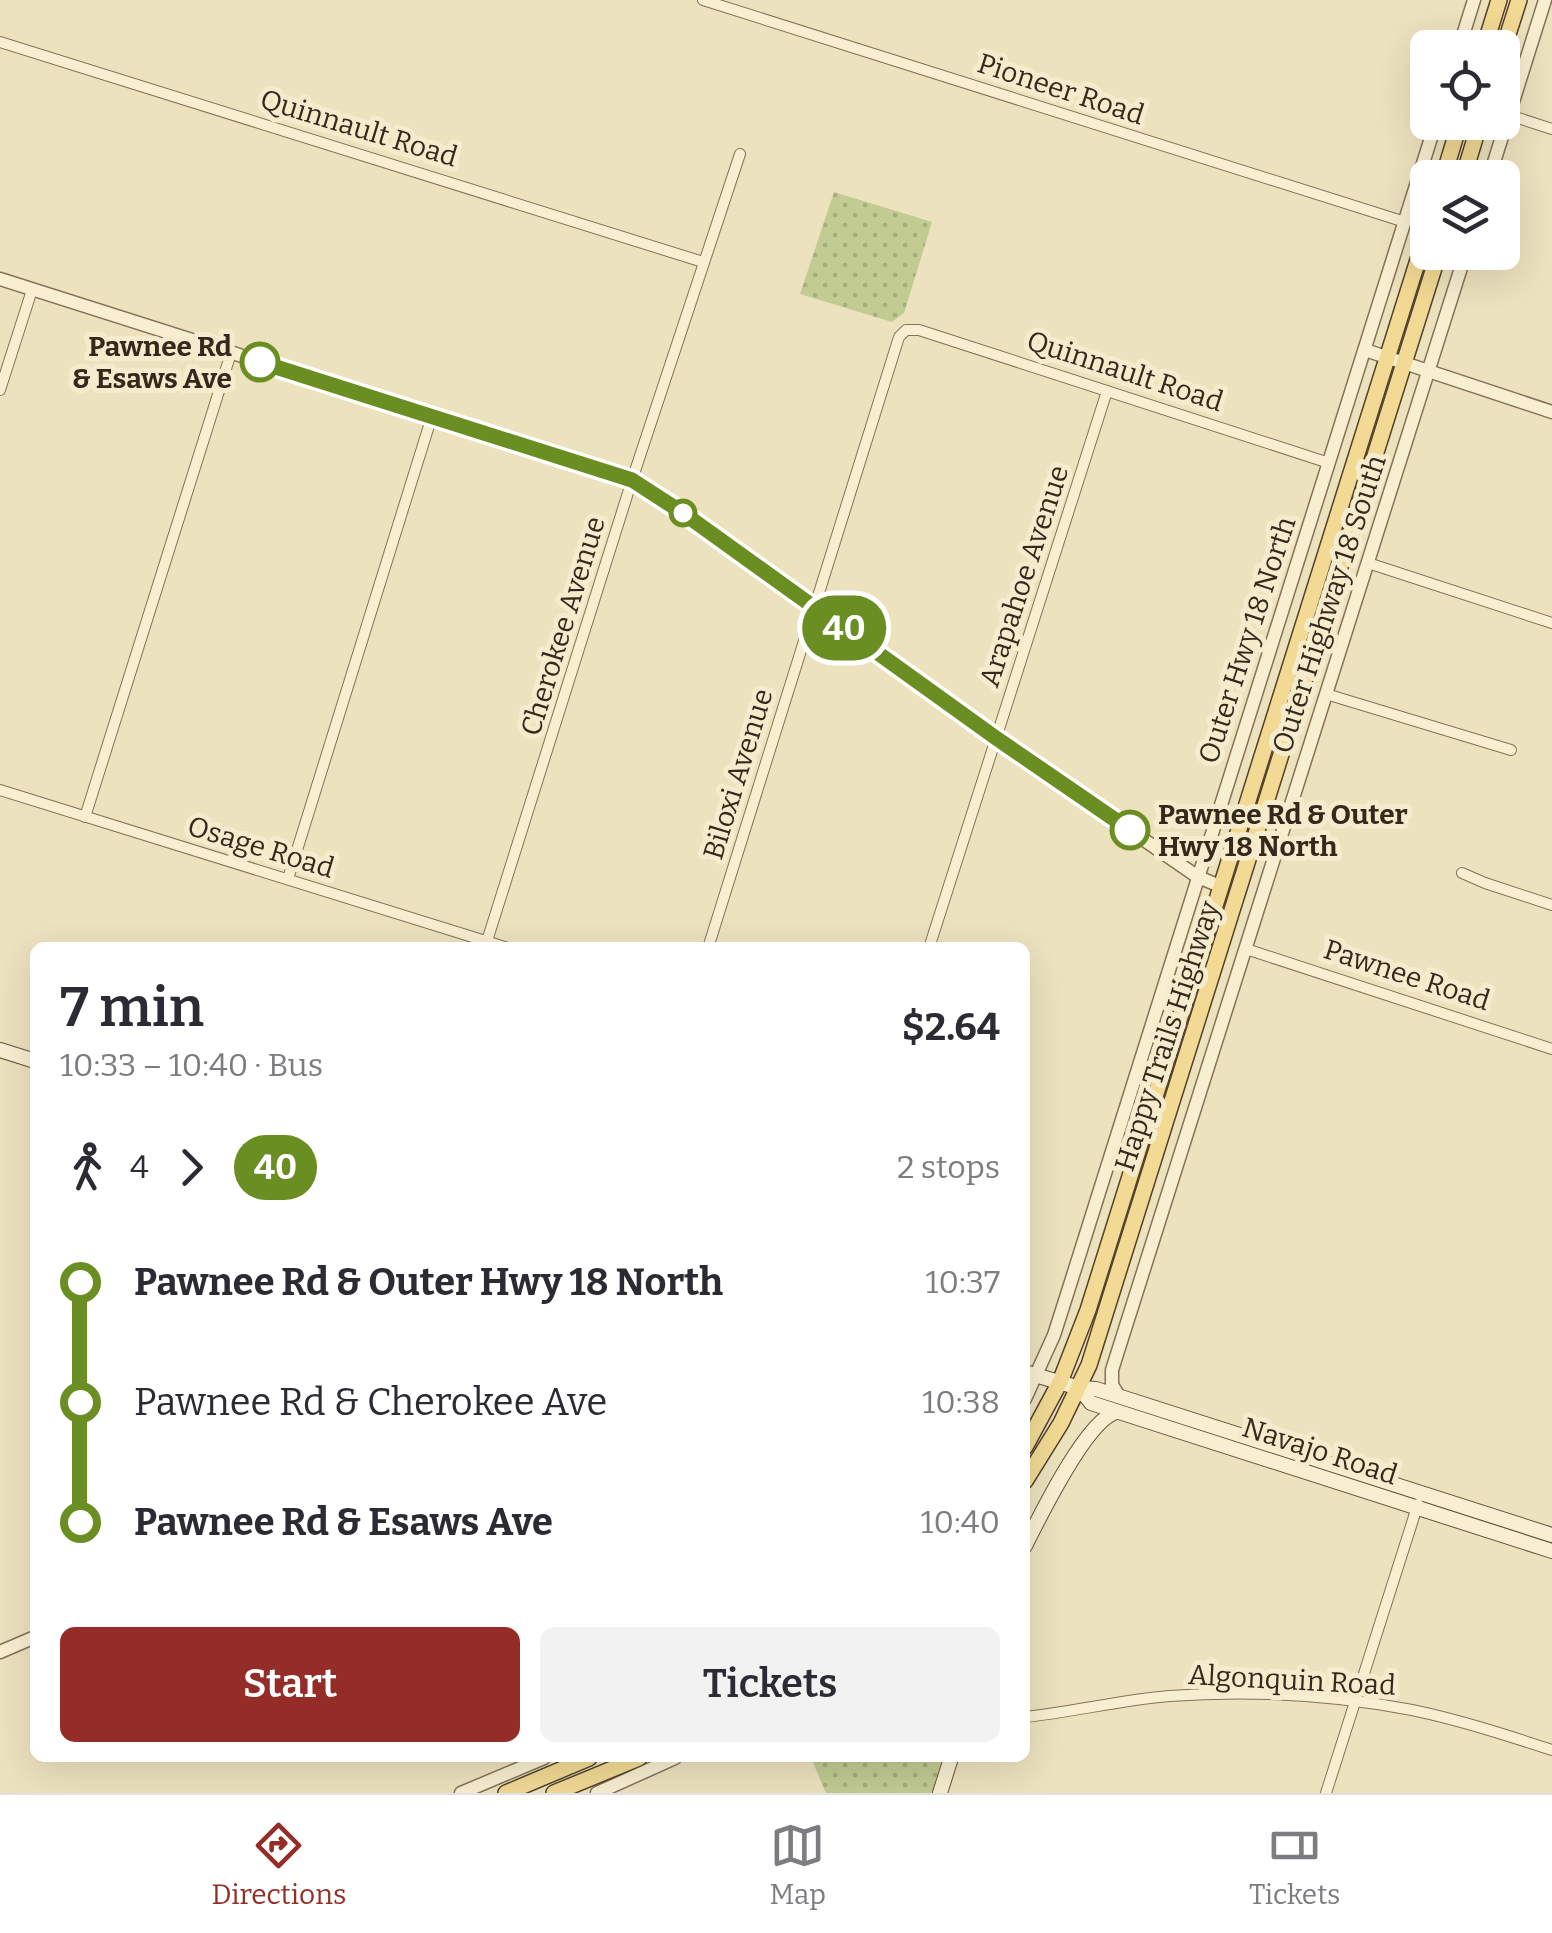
<!DOCTYPE html>
<html lang="en">
<head>
<meta charset="utf-8">
<style>
  body { margin:0; font-family:Bitter,serif; background:#f2f2f3; color:#2b2b33; height:100vh; display:flex; flex-direction:column; font-size:38px; white-space:nowrap }
  * { box-sizing:border-box; margin:0 }
  p { font-size:32px; color:#7c7c81 }
  .icon { flex:none; width:55px; height:55px; fill:none; stroke:currentColor; stroke-width:2; stroke-linecap:round; stroke-linejoin:round }
  .map { position:relative; flex:1; overflow:hidden }
  .details { position:absolute; left:30px; top:942px; width:1000px; height:820px; display:flex; flex-direction:column; background:#fff; border-radius:15px; box-shadow:0 10px 40px #0002 }
  .details>* { flex:none }
  .badge { padding:0 20px; border-radius:32px; font-size:35px; line-height:65px }
  .buttons { position:absolute; left:1410px; top:30px; display:grid; gap:20px }
  .buttons a { display:grid; place-items:center; width:110px; height:110px; border-radius:15px; background:#fff; box-shadow:0 10px 40px #0002; font-size:50px }
  .map>.badge { position:absolute; translate:-50% -50%; box-shadow:0 0 0 5px #fff }
  .legs { display:flex; align-items:center; gap:15px; height:110px; padding:0 30px; font-size:32px }
  .legs p { margin-inline-start:auto }
  .headline { display:flex; align-items:center; justify-content:space-between; height:170px; padding:0 30px }
  h1 { font-size:55px; font-weight:600; line-height:75px }
  .cta { display:flex; gap:20px; margin-top:auto; padding:20px 30px }
  .cta a { flex:1; height:115px; border-radius:15px; background:#942c27; color:#fff; font-size:40px; font-weight:600; line-height:115px; text-align:center }
  .cta a+a { background:#f2f2f3; color:#2b2b33 }
  ul { padding:0 30px; list-style:none }
  li { display:flex; align-items:center; gap:35px; height:120px; font-size:38px }
  li i { display:grid; place-items:center; width:15px; height:100%; margin:0 12px; background:currentColor }
  li i::after { content:''; width:25px; height:25px; margin:-12px; border:8px solid; border-radius:50%; background:#fff }
  li p { margin-inline-start:auto }
  li:first-child i { background:linear-gradient(#0000 50%,currentColor 0) }
  li:last-child i { background:linear-gradient(currentColor 50%,#0000 0) }
  .tab-bar { display:flex; justify-content:space-around; align-items:center; height:140px; border-top:2px solid #e1e1e2; background:#fff; font-size:28px; color:#7c7c81 }
  .tab-bar a { display:grid; justify-items:center; gap:5px }
  .tab-bar .current { color:#942c27 }
  .map>svg:first-child { display:block }
</style>
</head>
<body>
<div class="map">
<svg width="1552" height="1793" viewBox="0 0 1552 1793">
  <defs>
    <pattern id="green-dots" width="8" height="8" patternUnits="userSpaceOnUse" patternTransform="scale(2.5)"><rect width="8" height="8" fill="#c1cb92"/><path d="M2 2h.1M6 6h.1" fill="none" stroke="#a6ae7d" stroke-width="1.8" stroke-linecap="round"/></pattern>
  </defs>
  <rect width="100%" height="100%" fill="#ede2be"/>
  <g fill="url(#green-dots)">
    <path d="M 834,192 L 932,222 L 904,313 L 892,322 L 800,294 Z"/>
    <path d="M 811,1758 L 942,1758 L 932,1793 L 826,1793 Z"/>
  </g>
  <g fill="none" stroke-linecap="round" stroke-linejoin="round">
    <defs>
      <g id="minor">
        <path d="M 703,0 L 1405,222"/>
        <path d="M 0,42 L 703,262"/>
        <path d="M 1509,115 L 1552,129"/>
        <path d="M 0,390 L 32,290"/>
        <path d="M 1368,563 L 1552,623"/>
        <path d="M 1326,694 L 1511,750"/>
        <path d="M 0,790 L 508,948"/>
        <path d="M 85,817 L 231,353"/>
        <path d="M 1462,873 L 1485,883 L 1552,905"/>
        <path d="M 288,879 L 432,416"/>
        <path d="M 487,941 L 632,480 L 740,154"/>
        <path d="M 708,948 L 899,337 L 906,330 L 919,330 L 1329,463"/>
        <path d="M 929,948 L 1107,391"/>
        <path d="M 1246,949 L 1552,1049"/>
        <path d="M 1025,1717 C 1073,1712 1121,1700 1169,1696 C 1249,1690 1334,1695 1412,1710 C 1460,1720 1506,1735 1552,1750"/>
        <path d="M 1326,1793 L 1418,1504"/>
      </g>
      <g id="tertiary">
        <path d="M 1459,48 L 1474,0"/>
        <path d="M 1489,178 L 1545,0"/>
        <path d="M 0,279 L 632,480 L 683,513 L 996,738 L 1198,877 L 1220,886"/>
        <path d="M 1365,350 L 1552,412"/>
        <path d="M 1119,1396 L 1112,1385 L 1112,1370 L 1466,252"/>
        <path d="M 1025,1399 L 1054,1335 L 1069,1288 L 1436,122"/>
        <path d="M 0,1652 L 35,1637"/>
        <path d="M 461,1793 L 544,1758"/>
        <path d="M 597,1793 L 675,1758"/>
      </g>
      <g id="secondary">
        <path d="M 0,1050 L 35,1061"/>
        <path d="M 1025,1372 L 1079,1388 L 1096,1389 L 1552,1535"/>
        <path d="M 1079,1388 L 1091,1403 L 1552,1551"/>
        <path d="M 1025,1546 C 1040,1516 1086,1421 1116,1412"/>
        <path d="M 940,1793 L 951,1758"/>
      </g>
      <g id="primary">
        <path d="M 1484,48 L 1499,0"/>
        <path d="M 1502,53 L 1519,0"/>
        <path d="M 1443,178 L 1460,122"/>
        <path d="M 1463,178 L 1480,122"/>
        <path d="M 1025,1447 L 1060,1382 L 1088,1310 L 1428,228"/>
        <path d="M 1025,1481 L 1061,1423 L 1089,1365 L 1439,252"/>
        <path d="M 506,1793 L 589,1758"/>
        <path d="M 554,1793 L 639,1758"/>
      </g>
    </defs>
    <use href="#minor" stroke="#857257" stroke-width="12"/>
    <use href="#tertiary" stroke="#857257" stroke-width="15"/>
    <use href="#secondary" stroke="#67533a" stroke-width="16"/>
    <use href="#primary" stroke="#53402b" stroke-width="18"/>
    <use href="#minor" stroke="#f8efd1" stroke-width="10"/>
    <use href="#tertiary" stroke="#f8efd1" stroke-width="12"/>
    <use href="#secondary" stroke="#f8efd1" stroke-width="14"/>
    <use href="#primary" stroke="#f2da94" stroke-width="15"/>
  </g>
  <g fill="none" stroke-linecap="round" stroke-linejoin="round">
    <defs>
      <path id="line-1" d="M 260,362 L 632,480 L 683,513 L 996,738 L 1130,830"/>
    </defs>
    <use href="#line-1" stroke="#fff" stroke-width="22"/>
    <use href="#line-1" stroke="#6b8e23" stroke-width="15"/>
  </g>
  <g fill="#fff" stroke="#6b8e23" stroke-width="5">
    <circle cx="260" cy="362" r="18"/>
    <circle cx="683" cy="513" r="12"/>
    <circle cx="1130" cy="830" r="18"/>
  </g>
  <g text-anchor="middle" dominant-baseline="central" stroke-width="10" stroke-linejoin="round" paint-order="stroke">
    <g font-size="28" fill="#35291c" stroke="#f5eccd">
      <text transform="translate(1061 89) rotate(18)">Pioneer Road</text>
      <text transform="translate(359 128) rotate(17)">Quinnault Road</text>
      <text transform="translate(1125 371) rotate(18)">Quinnault Road</text>
      <text transform="translate(1024 576) rotate(-72)">Arapahoe Avenue</text>
      <text transform="translate(1329 604) rotate(-72)">Outer Highway 18 South</text>
      <text transform="translate(563 626) rotate(-73)">Cherokee Avenue</text>
      <text transform="translate(1247 640) rotate(-72)">Outer Hwy 18 North</text>
      <text transform="translate(738 774) rotate(-73)">Biloxi Avenue</text>
      <text transform="translate(261 847) rotate(17)">Osage Road</text>
      <text transform="translate(1407 975) rotate(18)">Pawnee Road</text>
      <text transform="translate(1167 1036) rotate(-72)">Happy Trails Highway</text>
      <text transform="translate(1320 1451) rotate(18)">Navajo Road</text>
      <text transform="translate(1292 1680) rotate(3)">Algonquin Road</text>
    </g>
    <g font-size="28" font-weight="bold" fill="#35291c" stroke="#f5eccd" text-anchor="end">
      <text x="232" y="346">Pawnee Rd<tspan x="232" dy="32">&amp; Esaws Ave</tspan></text>
      <text x="1158" y="814" text-anchor="start">Pawnee Rd &amp; Outer<tspan x="1158" dy="32">Hwy 18 North</tspan></text>
    </g>
  </g>
</svg>
<div class="buttons">
<a><svg class="icon" aria-label="locate" viewBox="0 0 24 24"><circle cx="12" cy="12" r="6"/><path d="M12 2v4M12 18v4M2 12h4M18 12h4"/></svg></a>
<a><svg class="icon" aria-label="layers" viewBox="0 0 24 24"><path d="M12 4l9 5-9 5-9-5zM3 14l9 5 9-5"/></svg></a>
</div>
<b class="badge" style="left:844px;top:628px;background:#6b8e23;color:#fff">40</b>
<section class="details">
<div class="headline"><div><h1>7 min</h1><p>10:33 – 10:40 · Bus</p></div><b>$2.64</b></div>
<div class="legs"><svg class="icon" aria-label="walk" viewBox="0 0 24 24"><circle cx="13" cy="4" r="2"/><path d="M13 8l-2 6 4 7M11 14l-3 7M7 12l3-4h3l4 4"/></svg>4<svg class="icon" aria-label="forward" viewBox="0 0 24 24"><path d="M9 5l7 7-7 7"/></svg><b class="badge" style="background:#6b8e23;color:#fff">40</b><p>2 stops</p></div>
<ul>
<li><i style="color:#6b8e23"></i><b>Pawnee Rd &amp; Outer Hwy 18 North</b><p>10:37</p></li>
<li><i style="color:#6b8e23"></i><span>Pawnee Rd &amp; Cherokee Ave</span><p>10:38</p></li>
<li><i style="color:#6b8e23"></i><b>Pawnee Rd &amp; Esaws Ave</b><p>10:40</p></li>
</ul>
<div class="cta"><a>Start</a><a>Tickets</a></div>
</section>
</div>
<nav class="tab-bar">
<a class="current"><svg class="icon" aria-label="directions" viewBox="0 0 24 24"><path d="M12 3l9 9-9 9-9-9zM9 14v-3h6M13 9l2 2-2 2"/></svg>Directions</a>
<a><svg class="icon" aria-label="map" viewBox="0 0 24 24"><path d="M3 6l6-2 6 2 6-2v14l-6 2-6-2-6 2zM9 4v14M15 6v14"/></svg>Map</a>
<a><svg class="icon" aria-label="tickets" viewBox="0 0 24 24"><path d="M3 7h18v10H3zM15 7v10"/></svg>Tickets</a>
</nav>
</body>
</html>
